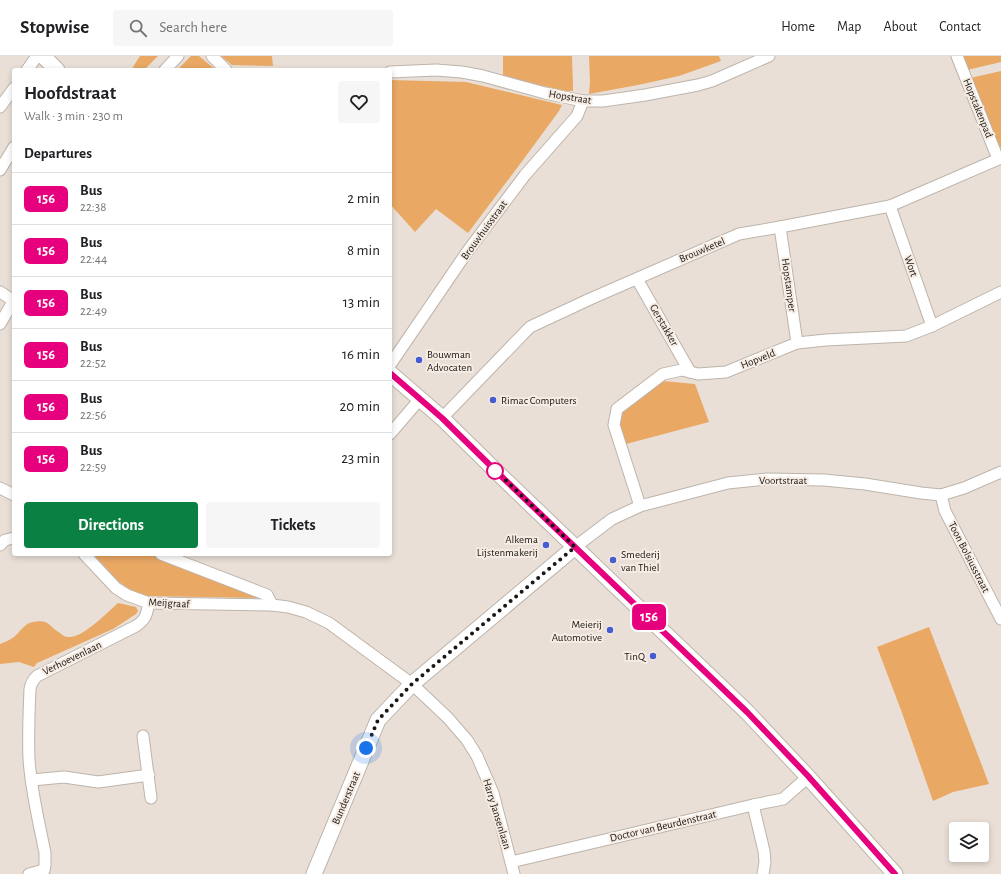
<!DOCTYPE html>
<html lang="en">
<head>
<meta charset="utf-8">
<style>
  body { margin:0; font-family:"Alegreya Sans",sans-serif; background:#f6f6f6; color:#202124; height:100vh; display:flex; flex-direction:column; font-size:15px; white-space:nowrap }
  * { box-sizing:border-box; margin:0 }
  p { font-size:13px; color:#757577 }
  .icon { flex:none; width:22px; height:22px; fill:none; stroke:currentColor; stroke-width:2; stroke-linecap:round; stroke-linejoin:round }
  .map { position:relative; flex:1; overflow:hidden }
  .details { position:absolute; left:12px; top:12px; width:380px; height:488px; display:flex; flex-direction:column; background:#fff; border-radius:4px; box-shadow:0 2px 6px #0003 }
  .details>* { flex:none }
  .badge { padding:0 8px; border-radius:6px; font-size:14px; line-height:26px }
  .fabs { position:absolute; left:949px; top:766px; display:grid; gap:8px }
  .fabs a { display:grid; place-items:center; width:40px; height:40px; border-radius:4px; background:#fff; box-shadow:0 2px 6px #0003; font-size:20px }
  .you { position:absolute; width:20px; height:20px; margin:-10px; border:3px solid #fff; border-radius:50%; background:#1a73e8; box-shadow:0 0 0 6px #1a73e833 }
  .map>.badge { position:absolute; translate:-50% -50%; box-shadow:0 0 0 2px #fff }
  h2 { padding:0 12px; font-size:15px; line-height:36px }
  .round { display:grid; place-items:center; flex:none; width:42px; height:42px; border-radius:4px; background:#f6f6f6 }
  .summary { display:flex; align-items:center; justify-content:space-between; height:68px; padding:0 12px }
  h1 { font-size:19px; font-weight:700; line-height:30px }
  .button { display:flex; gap:8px; margin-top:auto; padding:8px 12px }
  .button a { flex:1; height:46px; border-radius:4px; background:#0b8043; color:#fff; font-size:16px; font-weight:700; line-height:46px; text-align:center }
  .button a+a { background:#f6f6f6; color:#202124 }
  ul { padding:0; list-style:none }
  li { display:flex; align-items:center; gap:12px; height:52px; padding:0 12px; border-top:1px solid #e0e0e0 }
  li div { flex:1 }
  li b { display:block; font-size:15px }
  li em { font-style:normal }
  li .badge { min-width:44px; font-weight:700; text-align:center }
  header { display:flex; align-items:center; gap:24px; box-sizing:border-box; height:56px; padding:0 20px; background:#fff; border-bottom:1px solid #e0e0e0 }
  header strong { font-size:19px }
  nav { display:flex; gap:22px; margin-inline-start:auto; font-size:14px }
  .search { width:280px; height:36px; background:#f6f6f6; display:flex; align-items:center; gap:10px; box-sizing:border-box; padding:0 14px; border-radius:4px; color:#757577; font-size:15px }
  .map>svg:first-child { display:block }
</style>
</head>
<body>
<header>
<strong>Stopwise</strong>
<div class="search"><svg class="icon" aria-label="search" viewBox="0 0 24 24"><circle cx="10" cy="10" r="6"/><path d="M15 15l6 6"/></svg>Search here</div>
<nav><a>Home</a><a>Map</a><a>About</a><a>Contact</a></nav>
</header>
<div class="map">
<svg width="1001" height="818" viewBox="0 0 1001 818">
  <rect width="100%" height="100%" fill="#e9dfd6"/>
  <g fill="#e9a864">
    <path d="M 140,0 L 158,0 L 144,14 L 131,14 Z"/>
    <path d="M 191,0 L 199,0 L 216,14 L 177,14 Z"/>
    <path d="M 221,0 L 272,0 L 273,10 L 232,9 Z"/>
    <path d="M 503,0 L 572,0 L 573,29 L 573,35 L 565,35 L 503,20 Z"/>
    <path d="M 589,0 L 719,0 L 721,5 L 679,20 L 638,29 L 589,38 L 590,26 Z"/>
    <path d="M 962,0 L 1001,0 L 1001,6 L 967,14 Z"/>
    <path d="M 1001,15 L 1001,91 L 998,95 L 966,23 Z"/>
    <path d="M 390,24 L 466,26 L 562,49 L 559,55 L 523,104 L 468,177 L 436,153 L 415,176 L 390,148 Z"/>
    <path d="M 663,325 L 695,328 L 709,366 L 626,388 L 618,363 L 623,354 Z"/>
    <path d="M 93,498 L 153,498 L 257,538 L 257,542 L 147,540 L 131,534 L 119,526 Z"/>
    <path d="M 118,547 L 136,551 L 138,555 L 136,558 L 113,573 L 37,607 L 34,611 L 19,606 L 0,608 L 0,588 C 5,586 10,584 14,581 C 20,576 25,567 33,566 C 50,563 48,570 60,577 C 62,579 65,581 68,581 C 82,583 108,556 118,547 Z"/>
    <path d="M 929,571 L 989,728 L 953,736 L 933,745 L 901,654 L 877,591 Z"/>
  </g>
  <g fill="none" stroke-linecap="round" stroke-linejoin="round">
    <defs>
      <g id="street">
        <path d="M 212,0 L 226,14"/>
        <path d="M 957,0 L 998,103"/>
        <path d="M 27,14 L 37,0"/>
        <path d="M 165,14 L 178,0"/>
        <path d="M 390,16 L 436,14 L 462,16 L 483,20 L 545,37 L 583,45 L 603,45 L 645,39 L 698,29 L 712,25 L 769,0"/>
        <path d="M 0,51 L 14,32"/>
        <path d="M 0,114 L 14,91"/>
        <path d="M 890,150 L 932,270"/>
        <path d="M 780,171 L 797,287"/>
        <path d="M 637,223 L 690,316"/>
        <path d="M 0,236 L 14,245"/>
        <path d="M 0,268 L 14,244"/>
        <path d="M 390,309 L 467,196 L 525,119 L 577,60 L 583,45"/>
        <path d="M 442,362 L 530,271 L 590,243 L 739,178 L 780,171 L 890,150 L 1001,102"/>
        <path d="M 390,378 L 420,343"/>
        <path d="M 0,432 L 14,439"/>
        <path d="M 941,439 L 945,455 L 1001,563"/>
        <path d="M 640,450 L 614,369 L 617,353 L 663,318 L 682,314 L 698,318 L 726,316 L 797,287 L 826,284 L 906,280 L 932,270 L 1001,236"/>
        <path d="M 0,489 L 5,484 L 14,482"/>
        <path d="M 575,491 L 612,463 L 640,450 L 728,427 L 767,423 L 824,424 L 865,428 L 921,437 L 941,439 L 964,432 L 1001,416"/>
        <path d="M 84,498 L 116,532 L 127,539 L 149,547 L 272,549 L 288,551 L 306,556 L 329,567 L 412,628 L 448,662 L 467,684 L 477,700 L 493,737 L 514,818"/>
        <path d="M 161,498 L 267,539 L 272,549"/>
        <path d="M 143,680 L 151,742"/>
        <path d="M 32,724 L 64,721 L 98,726 L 149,719"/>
        <path d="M 753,749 L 764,795 L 765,806 L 763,818"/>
        <path d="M 511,806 L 753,749 L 783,743 L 808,721"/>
        <path d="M 44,814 L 45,809 L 45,797 C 39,766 31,735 29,703 C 28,680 29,656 30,633 C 31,627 33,624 37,620 L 136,570 C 147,562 146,559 149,547"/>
        <path d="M 29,818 L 44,814"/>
      </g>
      <g id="secondary">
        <path d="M 43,0 L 57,14"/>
        <path d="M 390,317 L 442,362 L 502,421 L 747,656 L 808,721 L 895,818"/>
        <path d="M 314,818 L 378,664 L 412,628 L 575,491"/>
      </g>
    </defs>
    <use href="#street" stroke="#bdb4ab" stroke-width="13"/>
    <use href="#secondary" stroke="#bdb4ab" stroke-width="17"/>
    <use href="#street" stroke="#fff" stroke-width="11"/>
    <use href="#secondary" stroke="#fff" stroke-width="15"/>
  </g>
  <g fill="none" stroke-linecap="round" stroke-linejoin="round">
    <defs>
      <path id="line" d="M 390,317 L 442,362 L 502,421 L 747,656 L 808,720 L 895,818"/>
    </defs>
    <use href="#line" stroke="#fff" stroke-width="9"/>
    <use href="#line" stroke="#e6007e" stroke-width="6"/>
    <path stroke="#1b1714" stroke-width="4" stroke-dasharray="0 7.2" d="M 366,692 L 378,664 L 412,628 L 575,491 L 492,411 L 495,415"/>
  </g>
  <g fill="#445dd1" stroke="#f6ece3" stroke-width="1.5">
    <circle cx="419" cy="304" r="4"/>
    <circle cx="493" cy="344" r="4"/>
    <circle cx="546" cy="489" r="4"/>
    <circle cx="613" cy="504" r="4"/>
    <circle cx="610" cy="574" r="4"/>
    <circle cx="653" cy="600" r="4"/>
  </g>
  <circle fill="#fff" stroke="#e6007e" stroke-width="2" cx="495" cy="415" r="8"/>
  <g text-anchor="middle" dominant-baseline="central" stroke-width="4" stroke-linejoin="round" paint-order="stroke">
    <g font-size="11" fill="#1b1714" stroke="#f6ece3">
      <text transform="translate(570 41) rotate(9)">Hopstraat</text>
      <text transform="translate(978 52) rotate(68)">Hopstakenpad</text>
      <text transform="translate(484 174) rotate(-54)">Brouwhuisstraat</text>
      <text transform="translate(702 194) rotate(-23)">Brouwketel</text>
      <text transform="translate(911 210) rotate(71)">Wort</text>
      <text transform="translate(789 229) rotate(82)">Hopstamper</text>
      <text transform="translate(664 269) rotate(60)">Gerstakker</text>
      <text transform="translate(758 303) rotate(-22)">Hopveld</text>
      <text x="783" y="424">Voortstraat</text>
      <text transform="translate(969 501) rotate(63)">Toon Bolsiusstraat</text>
      <text transform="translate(169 547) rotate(3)">Meijgraaf</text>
      <text transform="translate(72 602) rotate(-26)">Verhoevenlaan</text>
      <text transform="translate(346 742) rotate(-67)">Bunderstraat</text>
      <text transform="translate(497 758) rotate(73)">Harry Jansenlaan</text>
      <text transform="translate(663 770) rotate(-13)">Doctor van Beurdenstraat</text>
    </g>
    <g font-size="11" fill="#1b1714" stroke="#f6ece3" text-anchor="start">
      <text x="427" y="298">Bouwman<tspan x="427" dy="13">Advocaten</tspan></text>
      <text x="501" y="344">Rimac Computers</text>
      <text x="538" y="483" text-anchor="end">Alkema<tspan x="538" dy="13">Lijstenmakerij</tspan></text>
      <text x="621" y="498">Smederij<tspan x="621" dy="13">van Thiel</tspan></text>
      <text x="602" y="568" text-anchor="end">Meierij<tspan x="602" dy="13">Automotive</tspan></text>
      <text x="645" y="600" text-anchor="end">TinQ</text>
    </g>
  </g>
</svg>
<div class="fabs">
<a><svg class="icon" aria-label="layers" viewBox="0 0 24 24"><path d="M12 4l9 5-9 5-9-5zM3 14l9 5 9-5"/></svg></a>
</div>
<div class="you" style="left:366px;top:692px"></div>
<b class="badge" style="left:649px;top:561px;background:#e6007e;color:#fff">156</b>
<section class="details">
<div class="summary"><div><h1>Hoofdstraat</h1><p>Walk · 3 min · 230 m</p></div><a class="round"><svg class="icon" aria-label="heart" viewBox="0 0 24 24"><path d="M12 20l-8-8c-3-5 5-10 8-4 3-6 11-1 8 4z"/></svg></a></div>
<h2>Departures</h2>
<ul>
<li><span class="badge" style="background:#e6007e;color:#fff">156</span><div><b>Bus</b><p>22:38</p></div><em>2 min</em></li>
<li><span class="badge" style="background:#e6007e;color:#fff">156</span><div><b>Bus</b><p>22:44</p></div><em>8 min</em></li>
<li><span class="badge" style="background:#e6007e;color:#fff">156</span><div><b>Bus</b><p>22:49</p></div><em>13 min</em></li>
<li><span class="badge" style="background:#e6007e;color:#fff">156</span><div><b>Bus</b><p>22:52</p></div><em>16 min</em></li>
<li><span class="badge" style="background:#e6007e;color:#fff">156</span><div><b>Bus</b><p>22:56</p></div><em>20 min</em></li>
<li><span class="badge" style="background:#e6007e;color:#fff">156</span><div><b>Bus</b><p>22:59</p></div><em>23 min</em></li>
</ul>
<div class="button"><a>Directions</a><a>Tickets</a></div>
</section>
</div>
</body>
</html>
